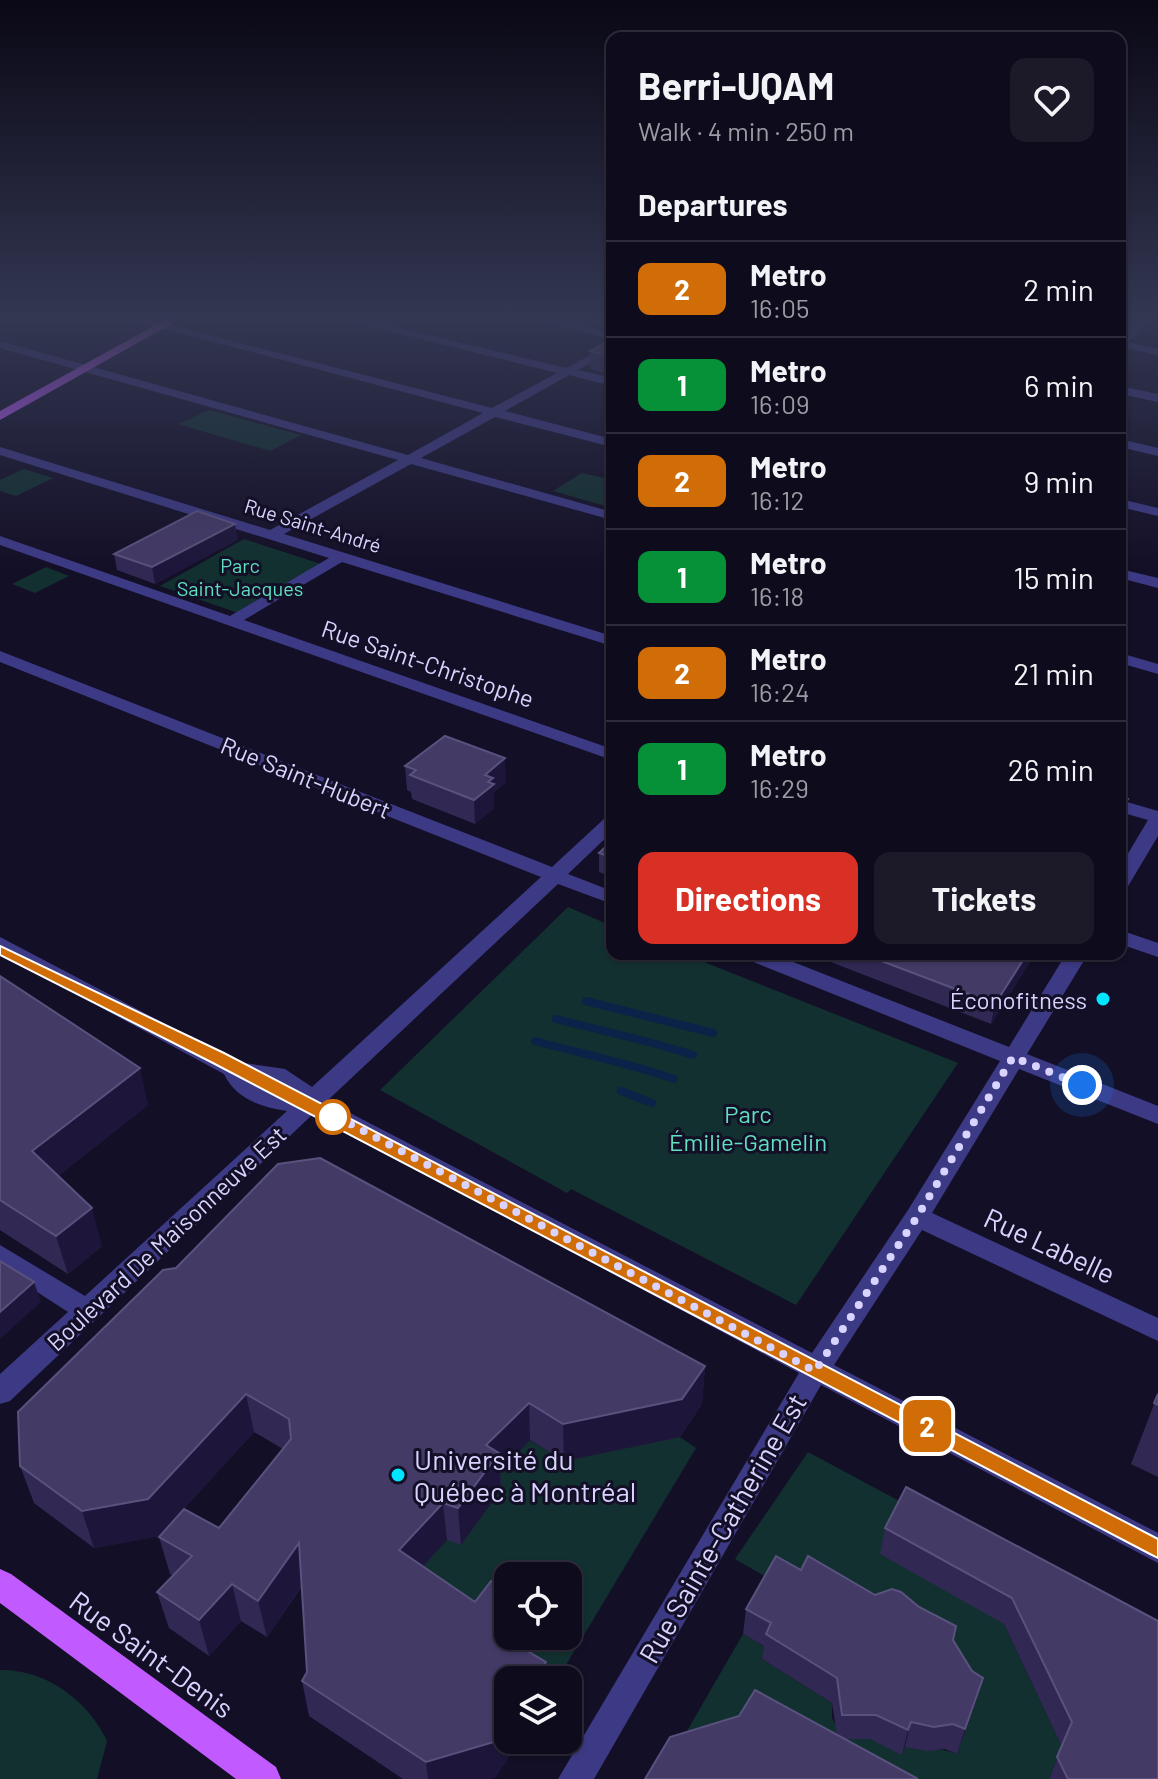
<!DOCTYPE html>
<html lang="en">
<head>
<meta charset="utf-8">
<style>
  body { margin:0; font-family:Barlow,sans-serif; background:#1c1929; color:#f1f3f6; height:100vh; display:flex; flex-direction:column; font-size:30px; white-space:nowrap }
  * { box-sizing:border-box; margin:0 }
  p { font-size:26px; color:#9b9ba3 }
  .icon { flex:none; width:44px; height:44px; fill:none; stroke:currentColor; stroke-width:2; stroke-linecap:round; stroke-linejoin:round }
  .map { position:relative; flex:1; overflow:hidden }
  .sheet { position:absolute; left:606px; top:32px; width:520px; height:928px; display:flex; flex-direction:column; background:#0e0b1c; border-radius:16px; box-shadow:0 2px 6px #0004,0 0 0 2px #2e2b3b }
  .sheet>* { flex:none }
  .badge { padding:0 16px; border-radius:12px; font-size:28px; line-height:52px }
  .fabs { position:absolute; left:494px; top:1562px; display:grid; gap:16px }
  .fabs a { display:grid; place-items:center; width:88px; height:88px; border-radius:16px; background:#0e0b1c; box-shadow:0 2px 6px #0004,0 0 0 2px #2e2b3b; font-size:40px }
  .you { position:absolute; width:40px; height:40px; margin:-20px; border:6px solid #fff; border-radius:50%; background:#1a73e8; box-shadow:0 0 0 12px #1a73e833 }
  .map>.badge { position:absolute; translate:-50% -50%; box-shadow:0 0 0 4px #fff }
  h2 { padding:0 32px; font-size:30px; line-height:72px }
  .round { display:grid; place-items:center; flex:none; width:84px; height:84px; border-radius:16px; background:#1c1929 }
  .headline { display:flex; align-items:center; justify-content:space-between; height:136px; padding:0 32px }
  h1 { font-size:38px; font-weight:700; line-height:60px }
  .cta { display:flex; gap:16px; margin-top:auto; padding:16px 32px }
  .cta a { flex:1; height:92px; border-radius:16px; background:#d93025; color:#fff; font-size:32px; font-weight:700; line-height:92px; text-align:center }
  .cta a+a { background:#1c1929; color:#f1f3f6 }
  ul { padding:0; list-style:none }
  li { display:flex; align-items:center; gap:24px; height:96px; padding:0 32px; border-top:2px solid #2e2b3b }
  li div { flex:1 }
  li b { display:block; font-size:30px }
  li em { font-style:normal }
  li .badge { min-width:88px; font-weight:700; text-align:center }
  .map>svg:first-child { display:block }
</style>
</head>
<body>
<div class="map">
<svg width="1158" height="1779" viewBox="0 0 1158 1779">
  <rect width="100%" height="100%" fill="#130f26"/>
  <g fill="#12302f">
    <path d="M 209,410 L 301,435 L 270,451 L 178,424 Z"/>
    <path d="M 24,469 L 53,478 L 16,496 L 0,491 L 0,480 Z"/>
    <path d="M 582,473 L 612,480 L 612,508 L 553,491 Z"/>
    <path d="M 244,539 L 321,564 L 238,613 L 160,586 Z"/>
    <path d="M 46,567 L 69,576 L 35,593 L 12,584 Z"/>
    <path d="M 568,907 L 612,926 L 612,954 L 684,954 L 958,1063 L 796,1305 L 571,1189 L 567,1193 L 380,1090 Z"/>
    <path d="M 680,1437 L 696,1448 L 557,1680 L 518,1680 L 528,1636 L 568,1636 L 568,1576 L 508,1576 L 508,1625 L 414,1565 L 423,1566 L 447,1540 L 489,1482 L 512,1443 L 531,1441 L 564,1461 Z"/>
    <path d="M 808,1452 L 905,1504 L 1004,1624 L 1062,1747 L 1049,1779 L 867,1779 L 669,1762 L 743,1634 L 767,1648 L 762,1659 L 832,1703 L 832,1718 L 840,1734 L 873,1730 L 901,1754 L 906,1743 C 926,1751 942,1747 957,1754 L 773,1581 L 735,1559 Z"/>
    <path d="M 0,1670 C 45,1669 88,1700 107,1741 L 97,1779 L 0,1779 Z"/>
  </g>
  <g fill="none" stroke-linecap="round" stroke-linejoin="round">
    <g stroke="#0c2248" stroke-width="8">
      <path d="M 586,1001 L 713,1033"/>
      <path d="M 556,1019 C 602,1031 648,1040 693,1055"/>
      <path d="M 535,1041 C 582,1054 629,1063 674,1079"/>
      <path d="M 621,1091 L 652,1103"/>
    </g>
    <g fill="#3d3a85" fill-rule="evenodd">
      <path d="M 123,318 L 143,318 L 492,408 L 557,373 L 337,318 L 358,318 L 566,368 L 612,344 L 612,352 L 578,370 L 612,378 L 612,386 L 569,375 L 505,411 L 612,439 L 612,447 L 495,417 L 421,458 L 612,512 L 612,520 L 411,464 L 284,534 L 612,636 L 612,646 L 342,562 L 244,620 L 612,749 L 612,760 L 0,545 L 0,536 L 230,616 L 329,558 L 0,455 L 0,447 L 270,530 L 398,460 L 0,348 L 0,341 L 408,455 L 483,413 Z"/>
      <path d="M 530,318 L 551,318 L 612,333 L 612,339 Z"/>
      <path d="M 1141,318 L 1153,318 L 1128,342 L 1158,349 L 1158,355 L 1120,347 L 1120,337 Z"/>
      <path d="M 1120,386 L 1158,394 L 1158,402 L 1120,394 Z"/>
      <path d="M 1120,439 L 1158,448 L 1158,456 L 1120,447 Z"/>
      <path d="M 1120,499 L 1158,508 L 1158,516 L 1120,507 Z"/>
      <path d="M 1120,569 L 1158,578 L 1158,588 L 1120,578 Z"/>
      <path d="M 0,651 L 552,867 L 605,818 L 612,816 L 612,832 L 568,874 L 612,891 L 612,904 L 558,884 L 327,1101 L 812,1353 L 908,1210 L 1000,1061 L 746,959 L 742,954 L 773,954 L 1009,1047 L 1066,954 L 1088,954 L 1027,1054 L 1158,1106 L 1158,1124 L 1019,1069 L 932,1213 L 1158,1318 L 1158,1341 L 922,1230 L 834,1365 L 1158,1533 L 1158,1563 L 821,1385 L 594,1779 L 558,1779 L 799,1373 L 313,1114 L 10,1401 L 0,1404 L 0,1374 L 68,1312 L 0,1268 L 0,1245 L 85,1296 L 287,1111 C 261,1107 236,1099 224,1074 L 0,953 L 0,937 L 238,1062 L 285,1069 L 312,1087 L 541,877 L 0,662 ZM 252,1080 L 272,1082 L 292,1094 L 271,1091 Z"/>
      <path d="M 1120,653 L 1158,664 L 1158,674 L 1120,663 Z"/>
      <path d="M 1120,800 L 1158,811 L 1158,836 L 1127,888 L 1120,890 L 1120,867 L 1148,820 L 1120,812 Z"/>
      <path d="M 1120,930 L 1158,943 L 1158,957 L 1120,944 Z"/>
    </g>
    <g fill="#c25bff" fill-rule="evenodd">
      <path d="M 168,318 L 182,318 L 0,420 L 0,411 Z"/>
      <path d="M 0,1569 L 11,1574 L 276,1767 L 281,1779 L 236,1779 L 0,1603 Z"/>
    </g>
  </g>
  <g fill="#312854">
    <path d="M 612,339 L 612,375 L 590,369 L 590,351 Z"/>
    <path d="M 235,524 L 237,540 L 155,584 L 117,570 L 114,554 Z"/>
    <path d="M 405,766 L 506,782 L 494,792 L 494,808 L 475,824 L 412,799 L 411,792 L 407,790 Z"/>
    <path d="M 612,841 L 612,877 L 599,872 L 599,853 Z"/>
    <path d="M 810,954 L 1035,954 L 991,1024 Z"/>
    <path d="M 0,976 L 148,1105 L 58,1176 L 102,1246 L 68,1274 L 0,1230 Z"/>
    <path d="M 163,1270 L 705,1366 L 702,1404 L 680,1437 L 564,1461 L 530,1440 L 500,1471 L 501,1490 L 461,1545 L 447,1540 L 423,1566 L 475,1602 L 534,1639 L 526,1650 L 496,1777 L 489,1779 L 403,1779 L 309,1716 L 302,1681 L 307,1672 L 302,1586 L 267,1637 L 241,1621 L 209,1656 L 169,1628 L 157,1592 L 173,1576 L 170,1574 L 159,1537 L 219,1528 L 283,1449 L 254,1432 L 159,1536 L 94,1548 L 34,1503 L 20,1466 Z"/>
    <path d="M 1158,1394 L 1158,1477 L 1131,1464 Z"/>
    <path d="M 885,1528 L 1158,1621 L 1158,1779 L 1049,1779 L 1062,1747 L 1004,1624 L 880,1554 Z"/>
    <path d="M 801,1570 L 953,1640 L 976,1702 L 957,1754 L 945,1749 L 927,1751 L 905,1747 L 902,1755 L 870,1739 L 845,1739 L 837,1735 L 832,1703 L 762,1659 L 764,1646 L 743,1634 L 746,1609 Z"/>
  </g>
  <g fill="#1d163a">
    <path d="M 235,524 L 237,540 L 155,584 L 152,567 Z"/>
    <path d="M 505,758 L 506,782 L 494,792 L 494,808 L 475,824 L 474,800 L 485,775 Z"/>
    <path d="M 1128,799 L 1123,817 L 1120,822 L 1120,811 Z"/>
    <path d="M 1027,954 L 1035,954 L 991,1024 L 995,1004 Z"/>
    <path d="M 140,1068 L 148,1105 L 43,1188 L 32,1151 Z"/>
    <path d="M 92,1208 L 102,1246 L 68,1274 L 56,1236 Z"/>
    <path d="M 34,1282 L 41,1302 L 0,1339 L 0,1312 Z"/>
    <path d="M 705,1366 L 702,1404 L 680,1437 L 564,1461 L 563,1424 Z"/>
    <path d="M 246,1394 L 254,1432 L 159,1536 L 94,1548 L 82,1511 Z"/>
    <path d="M 529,1403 L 530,1440 L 500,1471 L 501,1490 L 461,1545 L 458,1508 L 486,1445 Z"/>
    <path d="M 443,1503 L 447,1540 L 404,1587 L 399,1550 Z"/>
    <path d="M 299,1543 L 306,1579 L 267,1637 L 258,1601 Z"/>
    <path d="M 232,1584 L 241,1621 L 209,1656 L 199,1620 Z"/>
    <path d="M 509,1636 L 534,1636 L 534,1639 L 509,1675 L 507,1639 Z"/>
    <path d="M 546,1662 L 546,1680 L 534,1680 Z"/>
    <path d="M 983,1678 L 976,1702 L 957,1754 L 965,1729 Z"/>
    <path d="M 508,1720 L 508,1740 L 520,1740 L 496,1777 L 489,1779 L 428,1779 L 426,1762 Z"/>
    <path d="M 911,1722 L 905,1747 L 902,1755 L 908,1730 Z"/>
  </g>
  <g fill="#433a66" stroke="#5a527e" stroke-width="2">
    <path d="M 612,339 L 612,356 L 590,351 Z"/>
    <path d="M 197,511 L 235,524 L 152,567 L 114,554 Z"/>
    <path d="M 445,736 L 505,758 L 485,775 L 493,778 L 488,782 L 494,784 L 474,800 L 410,775 L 416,770 L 405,766 Z"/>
    <path d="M 1120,796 L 1128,799 L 1120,811 Z"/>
    <path d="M 612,841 L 612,858 L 599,853 Z"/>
    <path d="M 863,954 L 1027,954 L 995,1004 Z"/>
    <path d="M 0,976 L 140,1068 L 32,1151 L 92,1208 L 56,1236 L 0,1200 Z"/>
    <path d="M 320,1158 L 705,1366 L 682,1399 L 563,1424 L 529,1403 L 486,1445 L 499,1453 L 458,1508 L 443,1503 L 399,1550 L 475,1602 L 491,1581 L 508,1590 L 508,1636 L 509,1636 L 507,1639 L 546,1662 L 534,1680 L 508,1680 L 508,1720 L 494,1742 L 426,1762 L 302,1681 L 307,1672 L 299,1543 L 258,1601 L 232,1584 L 199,1620 L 157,1592 L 192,1556 L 159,1537 L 184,1509 L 219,1528 L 291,1439 L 289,1419 L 246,1394 L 148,1499 L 82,1511 L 20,1466 L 18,1412 L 163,1270 L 176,1268 L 278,1164 Z"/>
    <path d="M 0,1261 L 34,1282 L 0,1312 Z"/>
    <path d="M 1158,1394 L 1158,1405 L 1154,1403 Z"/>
    <path d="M 906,1487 L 1158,1621 L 1158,1779 L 1068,1779 L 1057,1757 L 1072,1722 L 1012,1598 L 885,1528 Z"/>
    <path d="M 776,1556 L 801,1570 L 808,1556 L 875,1595 L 892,1589 L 901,1592 L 919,1607 L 956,1626 L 953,1640 L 972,1671 L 983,1678 L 965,1729 L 953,1724 L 934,1727 L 911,1722 L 908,1730 L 876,1715 L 842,1715 L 837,1678 L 766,1634 L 771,1623 L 746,1609 Z"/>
    <path d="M 755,1690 L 918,1779 L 645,1779 L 670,1737 L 739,1716 Z"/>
  </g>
  <linearGradient id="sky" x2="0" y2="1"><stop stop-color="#0a0815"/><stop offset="0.56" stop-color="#333752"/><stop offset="1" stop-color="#333752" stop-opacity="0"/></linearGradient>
  <rect width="1158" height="568" fill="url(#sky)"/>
  <path fill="#d06d07" stroke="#fff" stroke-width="2" d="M 0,946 L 224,1053 L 1158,1539 L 1158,1558 L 1150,1554 L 211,1062 L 0,955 Z"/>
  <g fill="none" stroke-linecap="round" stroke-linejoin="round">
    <path stroke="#d9d4ff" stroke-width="8" stroke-dasharray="0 14.4" d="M 333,1117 L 330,1113 L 815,1371 L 917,1217 L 1013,1057 L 1082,1085"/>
  </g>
  <g fill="#00e5ff" stroke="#130f26" stroke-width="3">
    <circle cx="1103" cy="999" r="8"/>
    <circle cx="398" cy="1475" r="8"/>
  </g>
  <circle fill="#fff" stroke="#d06d07" stroke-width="4" cx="333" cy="1117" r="16"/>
  <g text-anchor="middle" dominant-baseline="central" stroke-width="6" stroke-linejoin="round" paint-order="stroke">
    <g font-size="20" fill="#d9d4ff" stroke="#130f26">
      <text transform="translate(313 525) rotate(17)">Rue Saint-André</text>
    </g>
    <g font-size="20" fill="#5fe0c0" stroke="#130f26">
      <text x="240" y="565">Parc<tspan x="240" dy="23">Saint-Jacques</tspan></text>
    </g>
    <g font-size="24" fill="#d9d4ff" stroke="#130f26">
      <text transform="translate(428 663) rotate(19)">Rue Saint-Christophe</text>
      <text transform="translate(306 777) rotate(22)">Rue Saint-Hubert</text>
      <text transform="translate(166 1238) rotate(-43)">Boulevard De Maisonneuve Est</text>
    </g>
    <g font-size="24" fill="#d9d4ff" stroke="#130f26" text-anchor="end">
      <text x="1087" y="999">Éconofitness</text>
    </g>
    <g font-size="24" fill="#5fe0c0" stroke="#130f26">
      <text x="748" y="1113">Parc<tspan x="748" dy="28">Émilie-Gamelin</tspan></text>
    </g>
    <g font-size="28" fill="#d9d4ff" stroke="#130f26">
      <text transform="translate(1050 1245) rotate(25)">Rue Labelle</text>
      <text transform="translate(722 1528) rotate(-60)">Rue Sainte-Catherine Est</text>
      <text transform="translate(152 1654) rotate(36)">Rue Saint-Denis</text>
    </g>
    <g font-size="28" fill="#d9d4ff" stroke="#130f26" text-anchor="start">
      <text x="414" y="1459">Université du<tspan x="414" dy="32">Québec à Montréal</tspan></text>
    </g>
  </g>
</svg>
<div class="fabs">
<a><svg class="icon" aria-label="locate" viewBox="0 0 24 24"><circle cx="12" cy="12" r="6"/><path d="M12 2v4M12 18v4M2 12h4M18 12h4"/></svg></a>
<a><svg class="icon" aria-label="layers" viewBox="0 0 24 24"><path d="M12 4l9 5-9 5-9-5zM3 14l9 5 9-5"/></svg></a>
</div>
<div class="you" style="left:1082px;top:1085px"></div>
<b class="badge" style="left:927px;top:1426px;background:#d06d07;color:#fff">2</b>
<section class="sheet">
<div class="headline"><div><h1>Berri-UQAM</h1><p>Walk · 4 min · 250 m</p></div><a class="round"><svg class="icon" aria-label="heart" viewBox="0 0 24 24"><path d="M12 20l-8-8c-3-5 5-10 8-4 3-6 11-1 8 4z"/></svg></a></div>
<h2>Departures</h2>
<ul>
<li><span class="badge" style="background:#d06d07;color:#fff">2</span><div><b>Metro</b><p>16:05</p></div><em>2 min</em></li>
<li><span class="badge" style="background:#069037;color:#fff">1</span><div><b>Metro</b><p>16:09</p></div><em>6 min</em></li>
<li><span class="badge" style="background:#d06d07;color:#fff">2</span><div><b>Metro</b><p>16:12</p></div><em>9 min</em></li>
<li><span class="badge" style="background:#069037;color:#fff">1</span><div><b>Metro</b><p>16:18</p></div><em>15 min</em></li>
<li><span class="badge" style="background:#d06d07;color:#fff">2</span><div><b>Metro</b><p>16:24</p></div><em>21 min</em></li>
<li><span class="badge" style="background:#069037;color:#fff">1</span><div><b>Metro</b><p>16:29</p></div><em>26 min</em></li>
</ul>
<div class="cta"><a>Directions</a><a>Tickets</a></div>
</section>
</div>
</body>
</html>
